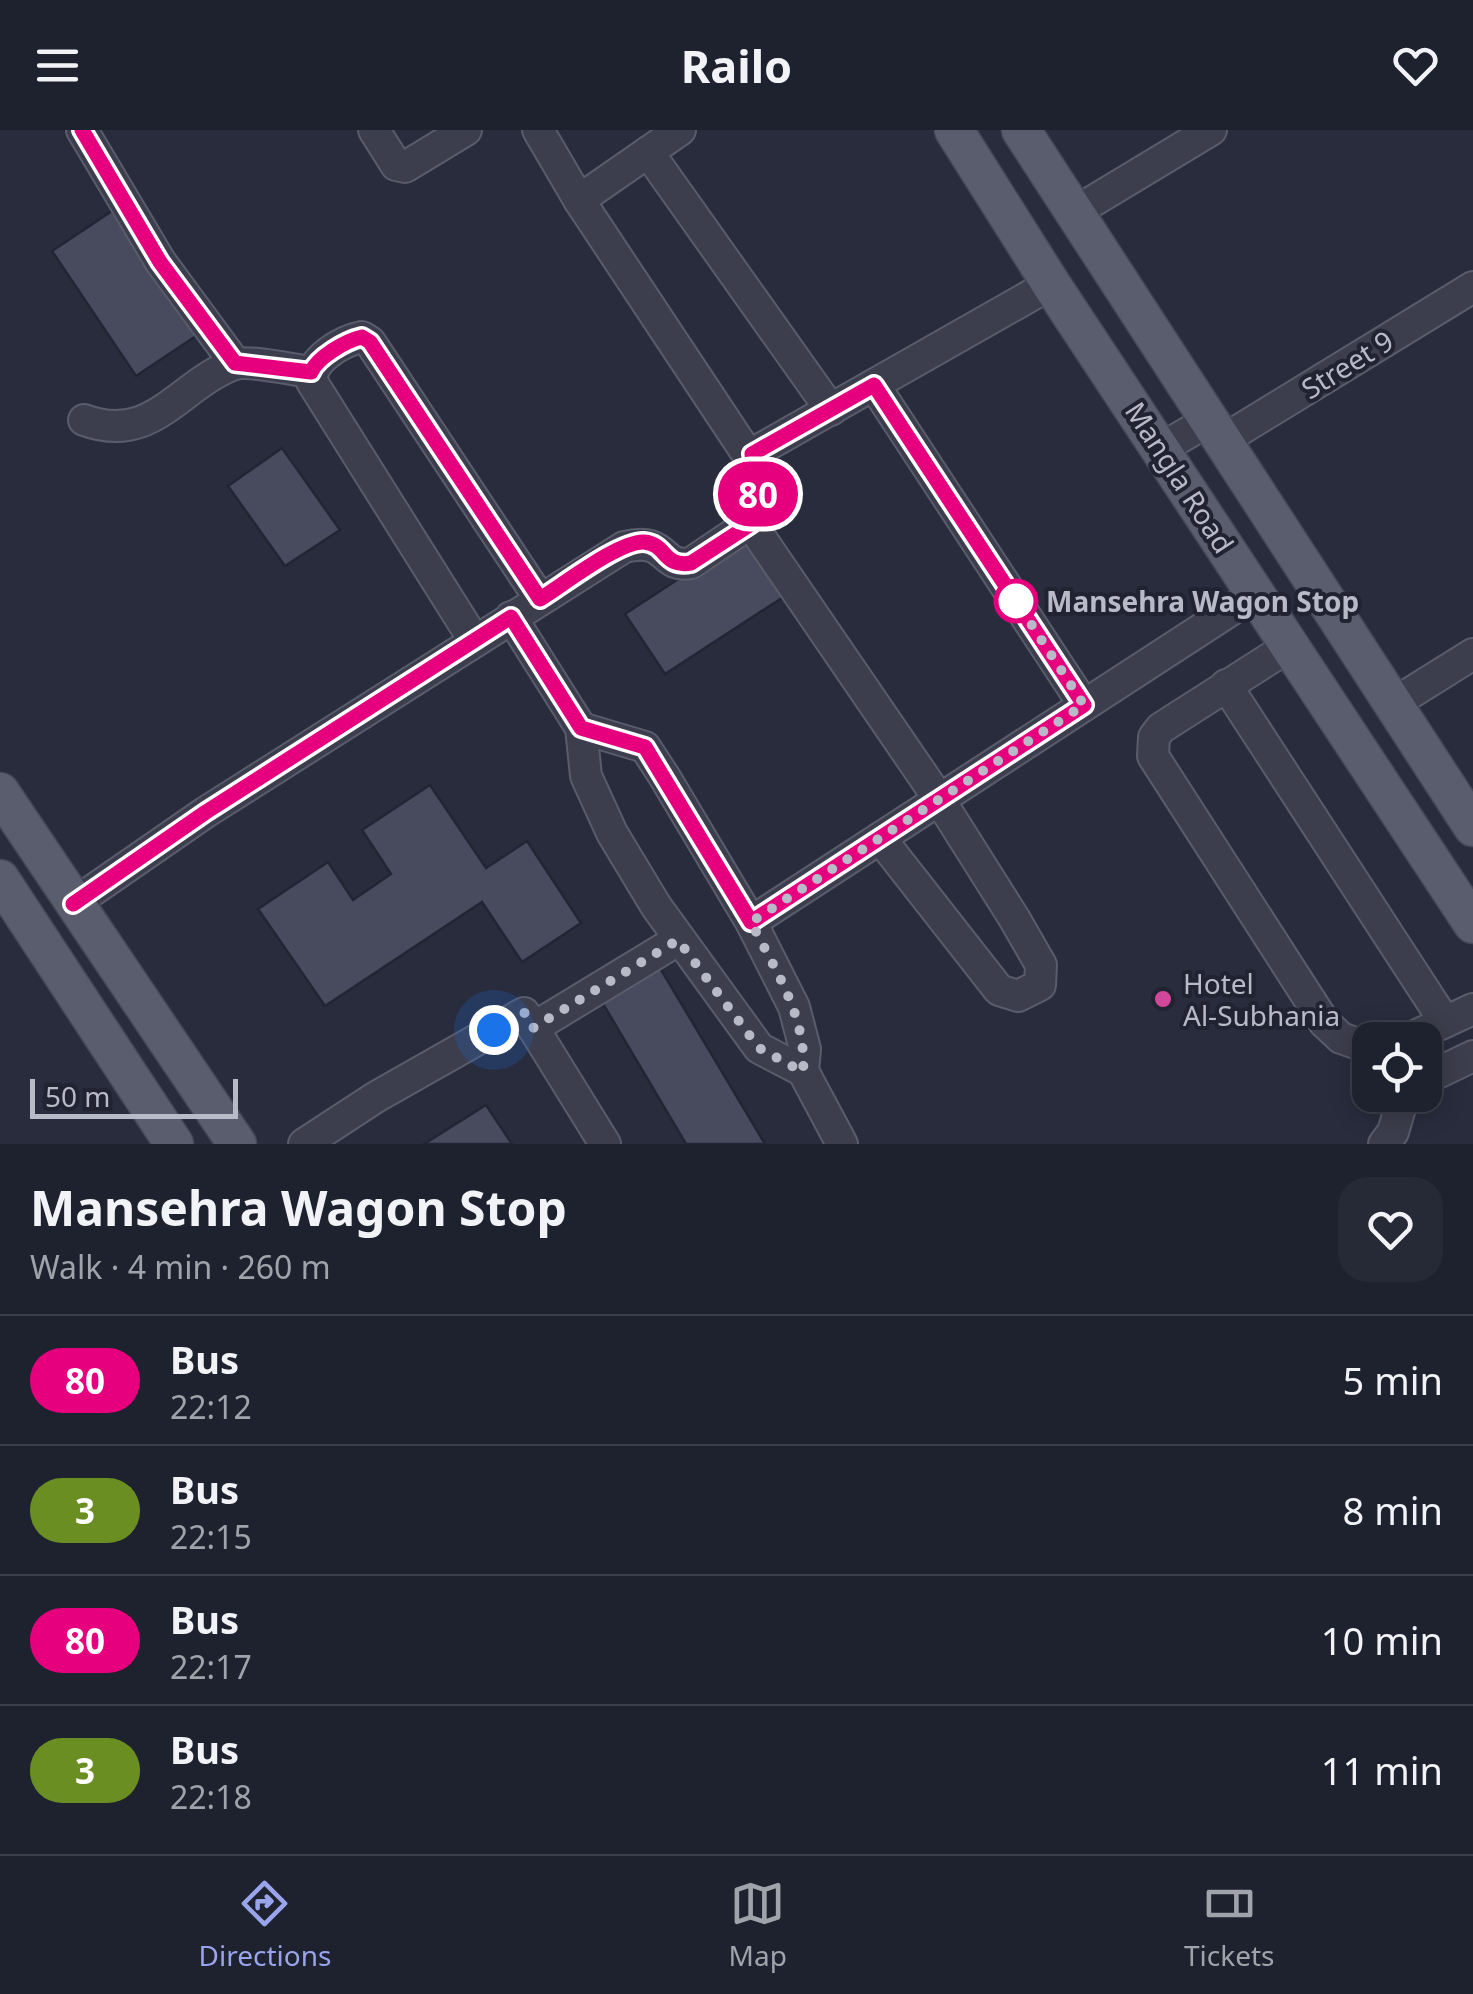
<!DOCTYPE html>
<html lang="en">
<head>
<meta charset="utf-8">
<style>
  body { margin:0; font-family:"Noto Sans",sans-serif; background:#262936; color:#f1f3f6; height:100vh; display:flex; flex-direction:column; font-size:38px; white-space:nowrap }
  * { box-sizing:border-box; margin:0 }
  p { font-size:32px; color:#a1a3aa }
  .icon { flex:none; width:55px; height:55px; fill:none; stroke:currentColor; stroke-width:2; stroke-linecap:round; stroke-linejoin:round }
  .map { position:relative; height:1014px; overflow:hidden }
  .details { display:flex; flex-direction:column; background:#1e212e; flex:1 }
  .details>* { flex:none }
  .badge { padding:0 20px; border-radius:32px; font-size:35px; line-height:65px }
  .controls { position:absolute; left:1352px; top:892px; display:grid; gap:20px }
  .controls a { display:grid; place-items:center; width:90px; height:90px; border-radius:20px; background:#1e212e; box-shadow:0 5px 25px #0003,0 0 0 2px #3c3e4a; font-size:50px }
  .scale { position:absolute; left:30px; bottom:25px; width:208px; box-sizing:border-box; padding-left:10px; border:5px solid #b8bac8; border-top:0; font-size:28px; line-height:35px; white-space:nowrap; color:#b8bac8; -webkit-text-stroke:8px #212332; paint-order:stroke }
  .you { position:absolute; width:50px; height:50px; margin:-25px; border:8px solid #fff; border-radius:50%; background:#1a73e8; box-shadow:0 0 0 15px #1a73e833 }
  .map>.badge { position:absolute; translate:-50% -50%; box-shadow:0 0 0 5px #fff }
  .round { display:grid; place-items:center; flex:none; width:105px; height:105px; border-radius:30px; background:#262936 }
  .headline { display:flex; align-items:center; justify-content:space-between; height:170px; padding:0 30px }
  h1 { font-size:48px; font-weight:700; line-height:75px }
  ul { padding:0; list-style:none }
  li { display:flex; align-items:center; gap:30px; height:130px; padding:0 30px; border-top:2px solid #3c3e4a }
  li div { flex:1 }
  li b { display:block; font-size:38px }
  li em { font-style:normal }
  li .badge { min-width:110px; font-weight:700; text-align:center }
  header { display:flex; justify-content:space-between; align-items:center; height:130px; padding:0 30px; background:#1e212e; font-size:45px; font-weight:700 }
  .tabs { display:flex; justify-content:space-around; align-items:center; height:140px; border-top:2px solid #3c3e4a; background:#1e212e; font-size:28px; color:#a1a3aa }
  .tabs a { display:grid; justify-items:center; gap:5px }
  .tabs .on { color:#99a4eb }
  .map>svg:first-child { display:block }
</style>
</head>
<body>
<header><svg class="icon" aria-label="menu" viewBox="0 0 24 24"><path d="M4 6h16M4 12h16M4 18h16"/></svg>Railo<svg class="icon" aria-label="heart" viewBox="0 0 24 24"><path d="M12 20l-8-8c-3-5 5-10 8-4 3-6 11-1 8 4z"/></svg></header>
<div class="map">
<svg width="1473" height="1014" viewBox="0 0 1473 1014">
  <rect width="100%" height="100%" fill="#282c3d"/>
  <g fill="#484b5e" stroke="#232534" stroke-width="2.5">
    <path d="M 112,81 L 196,206 L 136,246 L 52,121 Z"/>
    <path d="M 282,318 L 340,400 L 285,436 L 228,356 Z"/>
    <path d="M 747,404 L 788,464 L 665,544 L 625,484 Z"/>
    <path d="M 430,655 L 486,738 L 527,711 L 581,793 L 522,832 L 482,772 L 325,876 L 258,779 L 328,732 L 353,770 L 391,744 L 362,700 Z"/>
    <path d="M 660,838 L 765,1014 L 686,1014 L 602,872 Z"/>
    <path d="M 486,975 L 512,1014 L 424,1014 Z"/>
  </g>
  <g fill="none" stroke-linecap="round" stroke-linejoin="round">
    <defs>
      <g id="minor">
        <path d="M 82,0 L 160,131 L 235,233"/>
        <path d="M 374,0 L 396,35 L 405,37 L 466,0"/>
        <path d="M 648,22 L 831,280"/>
        <path d="M 579,70 L 680,0"/>
        <path d="M 1075,82 L 1211,0"/>
        <path d="M 874,255 L 1084,575"/>
        <path d="M 84,290 C 152,315 177,257 232,235 C 246,229 293,240 311,242"/>
        <path d="M 1220,312 L 1473,157"/>
        <path d="M 1162,318 L 1208,291"/>
        <path d="M 752,324 L 1051,154"/>
        <path d="M 751,394 L 939,669 L 1014,788 L 1041,835 L 1040,855 L 1018,866 L 999,860 L 880,708"/>
        <path d="M 511,487 L 581,598 L 586,646 L 612,703 L 656,776 L 759,918 L 803,941 L 842,1014"/>
        <path d="M 474,510 L 312,252 C 309,230 342,211 362,207 L 370,212 L 540,469"/>
        <path d="M 1291,515 L 1161,598 L 1154,607 L 1153,626 L 1324,892 L 1341,908 L 1370,918"/>
        <path d="M 1226,555 L 1445,892"/>
        <path d="M 1393,574 L 1473,524"/>
        <path d="M 581,598 L 645,617 L 664,646 L 751,792 L 794,877 L 805,919 L 803,941"/>
        <path d="M 73,774 L 206,682 L 624,417 C 670,406 659,439 691,433 L 758,388 L 760,378 L 752,324 L 744,319 L 579,70 L 538,0"/>
        <path d="M 751,792 L 1257,463"/>
        <path d="M 533,898 L 678,810"/>
        <path d="M 1406,910 L 1473,879"/>
        <path d="M 1425,949 L 1473,926"/>
        <path d="M 304,1014 L 376,967 L 524,883 L 605,1014"/>
        <path d="M 1384,1014 L 1393,1002 L 1404,965"/>
      </g>
      <g id="major">
        <path d="M 954,0 L 1051,154 L 1473,794"/>
        <path d="M 1021,0 L 1473,697"/>
        <path d="M 0,662 L 237,1014"/>
        <path d="M 0,749 L 174,1014"/>
      </g>
    </defs>
    <use href="#minor" stroke="#5a5c6b" stroke-width="34"/>
    <use href="#major" stroke="#454756" stroke-width="41"/>
    <use href="#minor" stroke="#3c3e4d" stroke-width="30"/>
    <use href="#major" stroke="#5a5d6d" stroke-width="38"/>
  </g>
  <g fill="none" stroke-linecap="round" stroke-linejoin="round">
    <defs>
      <path id="line" d="M 73,774 L 206,682 L 511,487 L 581,598 L 645,617 L 751,792 L 1084,575 L 874,255 L 752,324 C 755,345 768,378 751,394 L 691,433 C 663,438 667,414 644,412 C 619,411 563,455 540,469 L 370,212 L 362,207 C 345,211 318,227 311,242 L 235,233 L 160,132 L 82,0"/>
    </defs>
    <use href="#line" stroke="#fff" stroke-width="22"/>
    <use href="#line" stroke="#e6007e" stroke-width="15"/>
    <path stroke="#b8bac8" stroke-width="10" stroke-dasharray="0 18" d="M 494,900 L 524,882 L 533,898 L 678,810 L 759,918 L 803,942 C 807,887 775,840 751,792 L 1084,575 L 1016,471"/>
  </g>
  <circle fill="#fff" stroke="#e6007e" stroke-width="5" cx="1016" cy="471" r="20"/>
  <circle fill="#d1479c" stroke="#212332" stroke-width="4" cx="1163" cy="869" r="10"/>
  <g text-anchor="middle" dominant-baseline="central" stroke-width="8" stroke-linejoin="round" paint-order="stroke">
    <g font-size="28" fill="#b8bac8" stroke="#212332">
      <text transform="translate(1347 234) rotate(-32)">Street 9</text>
      <text transform="translate(1180 347) rotate(57)">Mangla Road</text>
    </g>
    <g font-size="28" font-weight="bold" fill="#b8bac8" stroke="#212332" text-anchor="start">
      <text x="1046" y="471">Mansehra Wagon Stop</text>
    </g>
    <g font-size="28" fill="#b8bac8" stroke="#212332" text-anchor="start">
      <text x="1183" y="853">Hotel<tspan x="1183" dy="32">Al-Subhania</tspan></text>
    </g>
  </g>
</svg>
<div class="controls">
<a><svg class="icon" aria-label="locate" viewBox="0 0 24 24"><circle cx="12" cy="12" r="6"/><path d="M12 2v4M12 18v4M2 12h4M18 12h4"/></svg></a>
</div>
<div class="scale">50 m</div>
<div class="you" style="left:494px;top:900px"></div>
<b class="badge" style="left:758px;top:364px;background:#e6007e;color:#fff">80</b>
</div>
<section class="details">
<div class="headline"><div><h1>Mansehra Wagon Stop</h1><p>Walk · 4 min · 260 m</p></div><a class="round"><svg class="icon" aria-label="heart" viewBox="0 0 24 24"><path d="M12 20l-8-8c-3-5 5-10 8-4 3-6 11-1 8 4z"/></svg></a></div>
<ul>
<li><span class="badge" style="background:#e6007e;color:#fff">80</span><div><b>Bus</b><p>22:12</p></div><em>5 min</em></li>
<li><span class="badge" style="background:#6b8e23;color:#fff">3</span><div><b>Bus</b><p>22:15</p></div><em>8 min</em></li>
<li><span class="badge" style="background:#e6007e;color:#fff">80</span><div><b>Bus</b><p>22:17</p></div><em>10 min</em></li>
<li><span class="badge" style="background:#6b8e23;color:#fff">3</span><div><b>Bus</b><p>22:18</p></div><em>11 min</em></li>
</ul>
</section>
<nav class="tabs">
<a class="on"><svg class="icon" aria-label="directions" viewBox="0 0 24 24"><path d="M12 3l9 9-9 9-9-9zM9 14v-3h6M13 9l2 2-2 2"/></svg>Directions</a>
<a><svg class="icon" aria-label="map" viewBox="0 0 24 24"><path d="M3 6l6-2 6 2 6-2v14l-6 2-6-2-6 2zM9 4v14M15 6v14"/></svg>Map</a>
<a><svg class="icon" aria-label="tickets" viewBox="0 0 24 24"><path d="M3 7h18v10H3zM15 7v10"/></svg>Tickets</a>
</nav>
</body>
</html>
